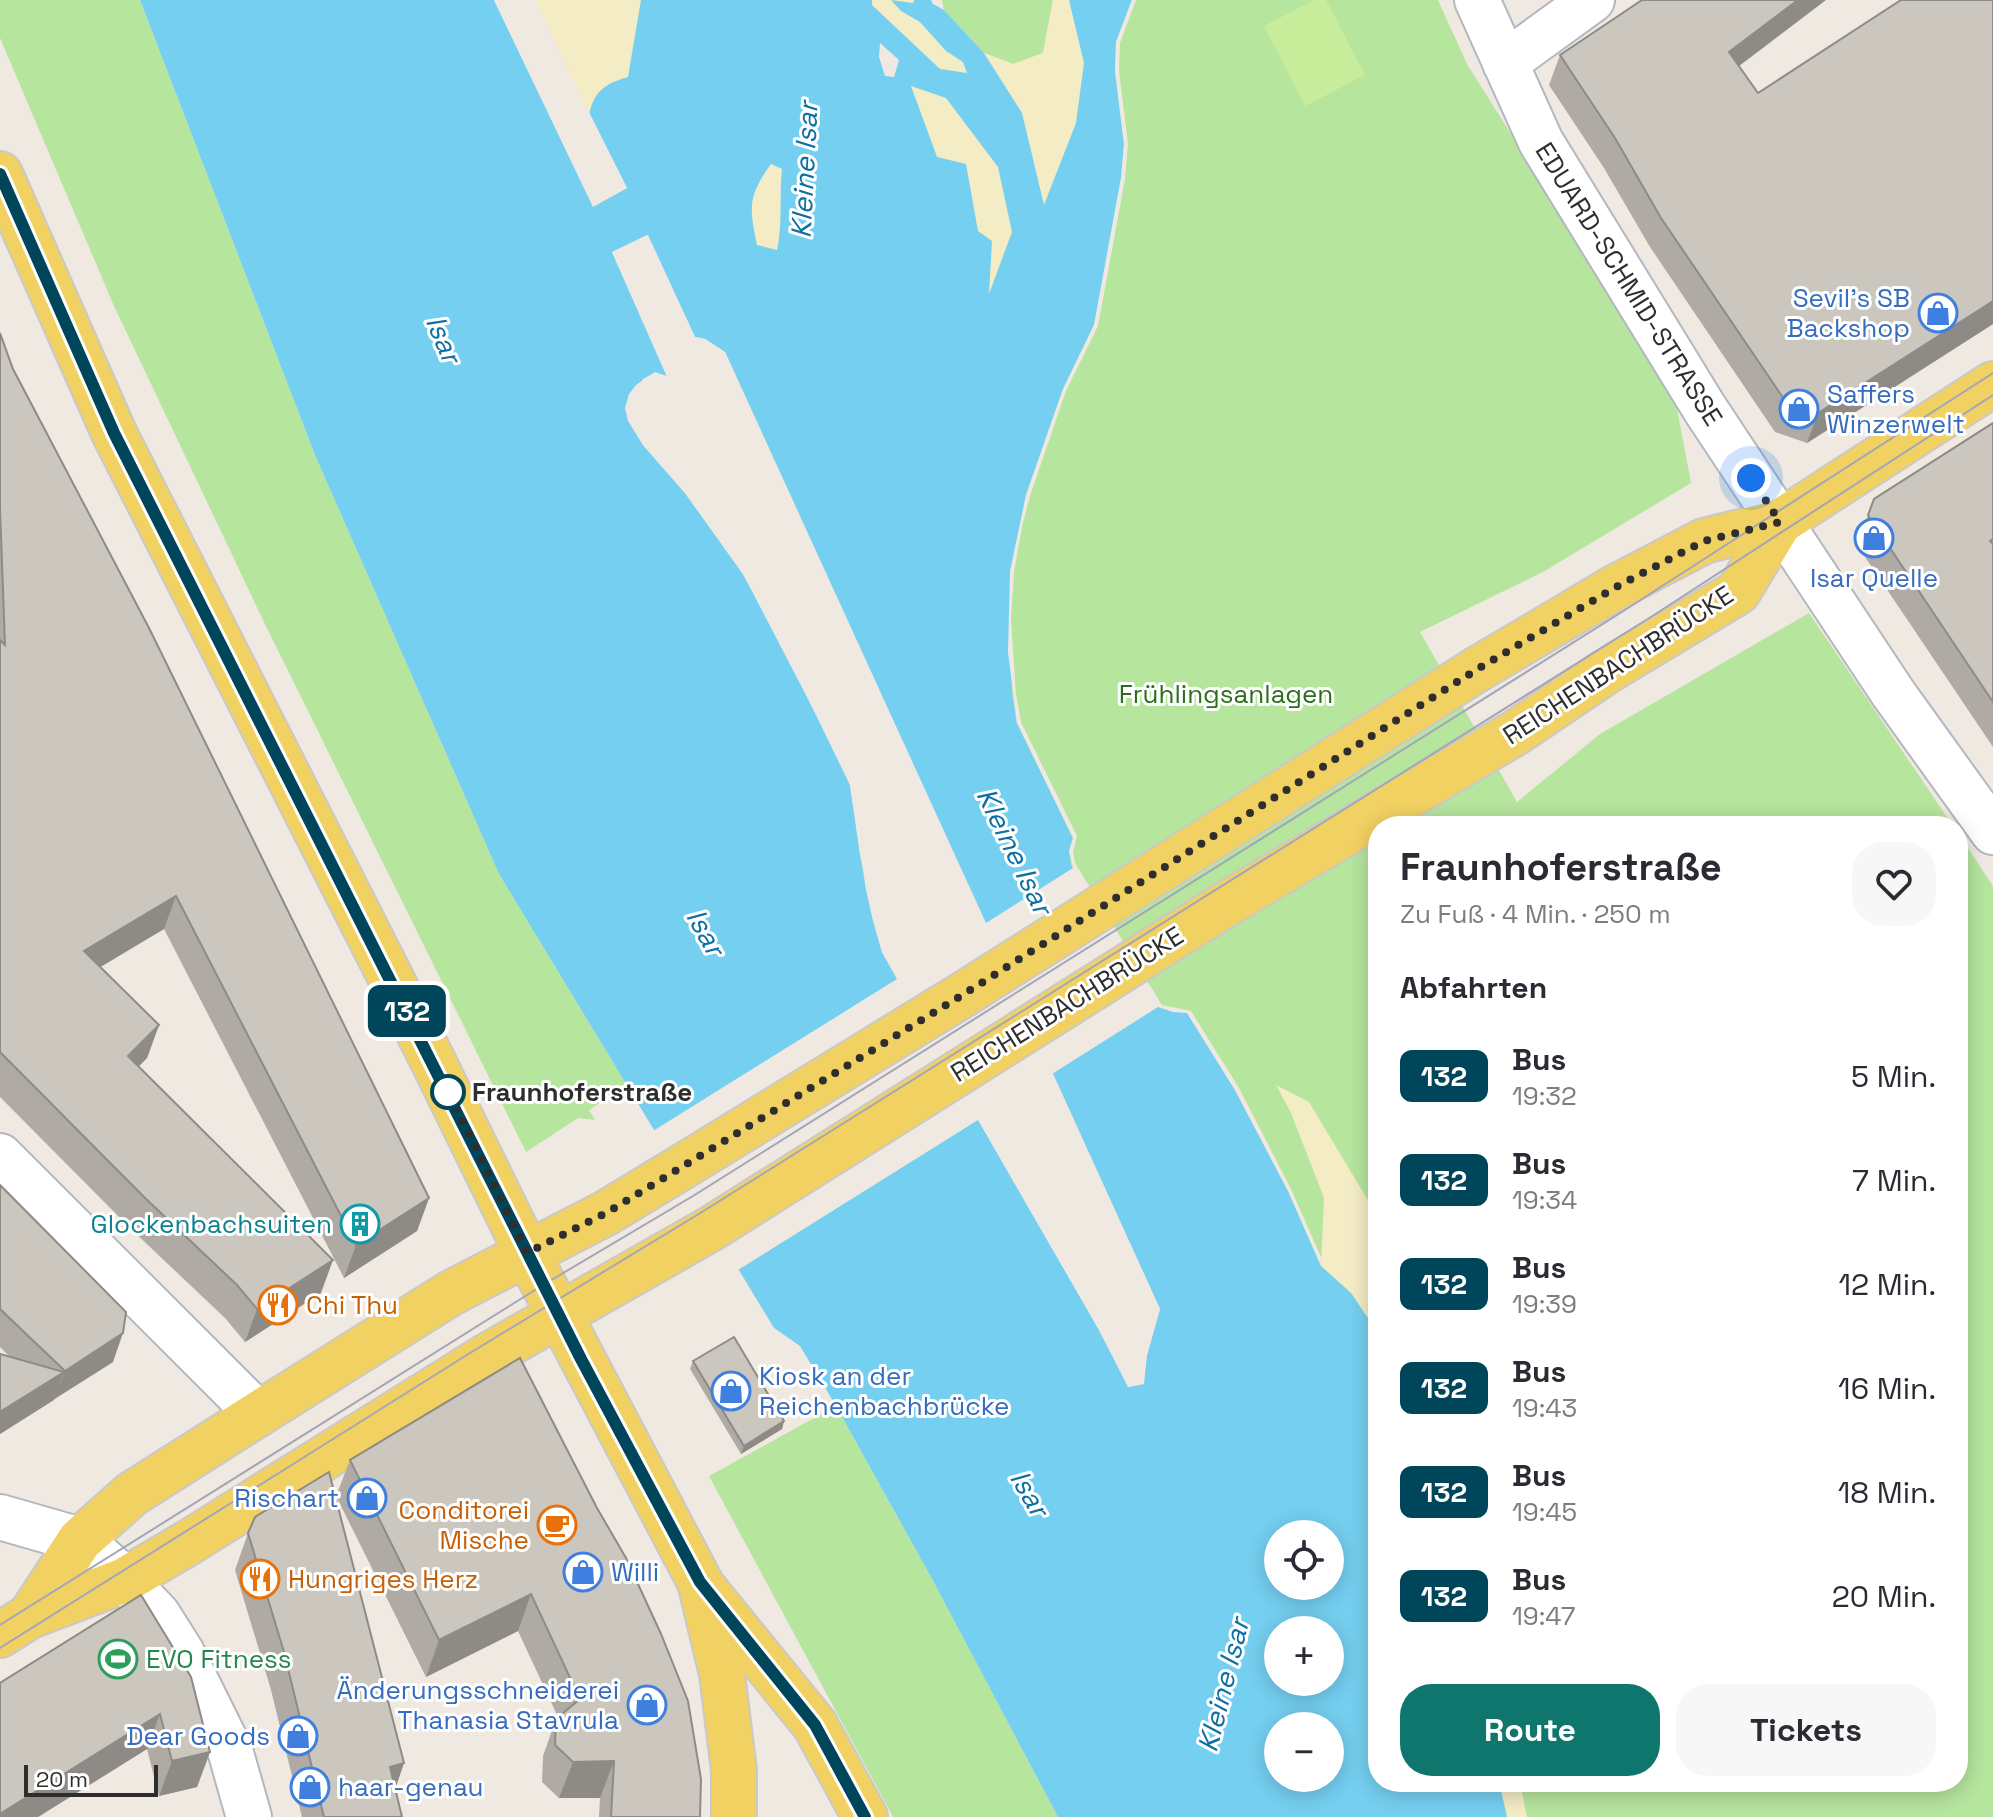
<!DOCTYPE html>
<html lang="de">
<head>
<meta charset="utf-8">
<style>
  body { margin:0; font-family:"Space Grotesk",sans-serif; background:#f7f7f7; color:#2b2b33; height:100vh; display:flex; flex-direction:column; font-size:30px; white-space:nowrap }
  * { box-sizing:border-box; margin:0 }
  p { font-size:26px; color:#7c7c81 }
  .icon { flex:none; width:44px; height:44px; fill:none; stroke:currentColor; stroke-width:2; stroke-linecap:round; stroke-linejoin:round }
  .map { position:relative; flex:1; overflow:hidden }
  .sheet { position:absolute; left:1368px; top:816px; width:600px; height:976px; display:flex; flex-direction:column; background:#fff; border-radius:32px; box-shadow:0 4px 20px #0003 }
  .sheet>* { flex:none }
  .badge { padding:0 16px; border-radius:12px; font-size:28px; line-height:52px }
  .buttons { position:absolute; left:1264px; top:1520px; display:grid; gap:16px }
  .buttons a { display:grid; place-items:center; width:80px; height:80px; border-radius:50%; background:#fff; box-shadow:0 4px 20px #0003; font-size:40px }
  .scale { position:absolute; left:24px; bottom:20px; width:134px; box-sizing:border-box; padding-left:8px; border:4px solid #2e2e2e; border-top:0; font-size:22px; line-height:28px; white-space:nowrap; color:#2e2e2e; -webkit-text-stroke:6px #fff; paint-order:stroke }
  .you { position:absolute; width:40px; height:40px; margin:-20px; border:6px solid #fff; border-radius:50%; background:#1a73e8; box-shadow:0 0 0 12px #1a73e833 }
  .map>.badge { position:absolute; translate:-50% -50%; box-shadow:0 0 0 4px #fff }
  h2 { padding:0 32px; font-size:30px; line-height:72px }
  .round { display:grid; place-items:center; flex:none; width:84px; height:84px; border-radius:32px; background:#f7f7f7 }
  .head { display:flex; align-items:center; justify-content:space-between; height:136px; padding:0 32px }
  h1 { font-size:38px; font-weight:700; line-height:60px }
  .button { display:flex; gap:16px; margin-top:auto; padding:16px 32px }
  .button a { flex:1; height:92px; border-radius:32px; background:#0f766e; color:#fff; font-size:32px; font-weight:700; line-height:92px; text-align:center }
  .button a+a { background:#f7f7f7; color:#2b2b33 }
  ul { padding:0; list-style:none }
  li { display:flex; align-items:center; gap:24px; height:104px; padding:0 32px }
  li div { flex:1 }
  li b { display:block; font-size:30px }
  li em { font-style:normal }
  li .badge { min-width:88px; font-weight:700; text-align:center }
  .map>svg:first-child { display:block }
</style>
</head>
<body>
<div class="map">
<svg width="1993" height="1817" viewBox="0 0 1993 1817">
  <rect width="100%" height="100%" fill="#efe9e1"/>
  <g fill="#b6e59e">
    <path d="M 0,0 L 140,0 L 315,455 L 499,874 L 627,1085 L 589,1110 L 595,1120 L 578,1118 L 526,1152 L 263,620 L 114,306 L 0,38 Z"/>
    <path d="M 942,0 L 1053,0 L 1043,53 L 1013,64 L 984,53 L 944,10 Z"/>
    <path d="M 1132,0 L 1438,0 L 1467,64 L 1674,393 L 1691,483 L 1543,572 L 1420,632 L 1517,802 L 1600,734 L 1809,613 L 1953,826 L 1378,826 L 1378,1333 L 1351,1293 L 1321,1266 L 1071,865 L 1017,723 L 1012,694 L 1010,572 L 1116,42 Z"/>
    <path d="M 1958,833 L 1993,886 L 1993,1817 L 1507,1817 L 1499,1782 L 1958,1782 Z"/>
    <path d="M 836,1406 L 931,1577 L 1058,1817 L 893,1817 L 709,1476 Z"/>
  </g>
  <g fill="#f3ecc5">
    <path d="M 535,0 L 641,0 L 628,77 C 605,84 596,90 589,114 Z"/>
    <path d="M 872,0 L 914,0 L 914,3 L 892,1 L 901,11 L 920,22 L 946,51 L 963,62 L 967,74 L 940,69 L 872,5 Z"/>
    <path d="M 1053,0 L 1069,0 L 1085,63 L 1076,123 L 1044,206 L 1022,113 L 984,53 L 1013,64 L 1043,53 Z"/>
    <path d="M 911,85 L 946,98 L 998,167 L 1012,232 L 988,297 L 966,164 L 937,158 Z"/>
    <path d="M 771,163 L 782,169 L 779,193 L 782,215 L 778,250 L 757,245 C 749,207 748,196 771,163 Z"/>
    <path d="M 1276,1085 L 1309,1102 L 1378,1217 L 1378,1333 L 1351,1293 L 1321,1266 L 1324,1198 L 1291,1113 Z"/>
    <path d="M 1499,1782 L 1520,1782 L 1527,1817 L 1507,1817 Z"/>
  </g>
  <path fill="#c9ec9a" d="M 1314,0 L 1326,0 L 1365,75 L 1305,106 L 1264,26 Z"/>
  <path fill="#75cff0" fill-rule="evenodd" d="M 140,0 L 494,0 L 593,206 L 627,188 L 589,114 C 595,90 605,84 628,77 L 641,0 L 872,0 L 872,5 L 940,69 L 967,73 L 963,62 L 946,51 L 920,22 L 901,11 L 891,0 L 913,3 L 914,0 L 931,0 L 933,4 L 944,10 L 984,53 L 1022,113 L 1044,205 L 1076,123 L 1084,63 L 1069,0 L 1132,0 L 1116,42 L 1115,71 L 1124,144 L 1121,178 L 1094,325 L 1063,389 L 1026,495 L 1010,572 L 1012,694 L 1017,723 L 1073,838 L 1069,851 L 1071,865 L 1160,1008 L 1187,1013 L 1235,1090 L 1288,1191 L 1321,1266 L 1351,1293 L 1378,1333 L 1378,1782 L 1499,1782 L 1507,1817 L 1058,1817 L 931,1577 L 836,1406 L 800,1346 L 774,1328 L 499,874 L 315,455 ZM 880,43 L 899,60 L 894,77 L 885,76 L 879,57 ZM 911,86 L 946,98 L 998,167 L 1012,232 L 989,294 L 992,241 L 978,231 L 966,164 L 937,157 ZM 771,164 L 782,169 C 779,196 783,223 777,250 L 757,245 C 749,207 748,196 771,164 ZM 647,235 L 695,337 L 705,339 L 725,352 L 1160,1309 L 1147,1355 L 1143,1384 L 1128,1387 L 1099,1330 L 882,952 L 860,855 L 850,785 L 777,635 L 743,574 L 685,493 L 643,445 L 625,408 L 643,379 L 654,373 L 667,377 L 612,252 ZM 1278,1534 L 1330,1534 L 1330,1586 L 1278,1586 ZM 1278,1630 L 1330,1630 L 1330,1682 L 1278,1682 ZM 1278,1726 L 1330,1726 L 1330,1778 L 1278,1778 Z"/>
  <g fill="#efe9e1" fill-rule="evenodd">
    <path d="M 494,0 L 499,0 L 595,201 L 622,186 L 586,116 L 587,108 L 627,188 L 593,207 Z"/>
    <path d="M 1132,0 L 1136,0 L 1120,43 L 1119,71 L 1128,144 L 1125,179 L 1098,326 L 1066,391 L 1030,496 L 1022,527 L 1014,572 L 1011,619 L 1016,694 L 1021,722 L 1077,836 L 1073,852 L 1075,863 L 1162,1005 L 1191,1011 L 1239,1088 L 1291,1189 L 1321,1257 L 1321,1266 L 1288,1191 L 1235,1090 L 1187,1013 L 1173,1012 L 1158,1007 L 1052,1074 L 1160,1309 L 1147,1355 L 1144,1384 L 1129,1387 L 1099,1330 L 978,1120 L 738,1270 L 653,1131 L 897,979 L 882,952 L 873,921 L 866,890 L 850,785 L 833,747 L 743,574 L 685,493 L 643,445 L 628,421 L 625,408 L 629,394 L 636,385 L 655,372 L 667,376 L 612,252 L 648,235 L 695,337 L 705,339 L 725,352 L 986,923 L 1073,868 L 1069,851 L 1073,838 L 1017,723 L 1008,652 L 1010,572 L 1026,495 L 1063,389 L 1094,325 L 1121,178 L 1124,144 L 1115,71 L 1116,42 ZM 646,240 L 692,340 L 704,343 L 722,355 L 1156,1309 L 1143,1354 L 1140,1381 L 1131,1383 L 1102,1328 L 886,950 L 870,889 L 853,783 L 780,633 L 746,572 L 688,491 L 646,442 L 632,420 L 629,409 L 633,396 L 645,382 L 655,377 L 667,381 L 671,378 L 617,254 Z"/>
  </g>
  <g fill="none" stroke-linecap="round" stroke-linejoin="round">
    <defs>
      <g id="minor">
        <path d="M 1477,0 L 1541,142 L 1705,409 L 1893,693 L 1993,832"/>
        <path d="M 1505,63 L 1592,0"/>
        <path d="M 0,1156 L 258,1414"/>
        <path d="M 0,1517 L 80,1540 L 118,1573 L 158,1615 L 182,1653 L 230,1750 L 249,1817"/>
      </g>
      <g id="major">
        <path d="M 0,174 L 114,433 L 432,1059 L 527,1253 L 700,1582 L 722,1674 L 734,1771 L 734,1817"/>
        <path d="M 706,1591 L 815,1725 L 865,1817"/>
        <path d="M 30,1616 L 80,1540 L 132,1494 L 258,1414 L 451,1293 L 606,1213 L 677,1170 L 964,994 L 1476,670 L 1616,587 L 1704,541 L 1780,522 L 1993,384"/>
        <path d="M 0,1635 L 30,1616 L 125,1580 L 191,1541 L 487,1356 L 712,1228 L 1223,906 L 1515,733 L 1607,671 L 1738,592 L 1780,522"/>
      </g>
    </defs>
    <use href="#minor" stroke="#b4b7c1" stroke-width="48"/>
    <use href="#major" stroke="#c9c9c9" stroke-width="48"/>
    <use href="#minor" stroke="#fff" stroke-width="44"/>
    <use href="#major" stroke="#f2d163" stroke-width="44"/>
    <g stroke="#a3a6b8" stroke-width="2">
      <path d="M 0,1625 L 543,1285 L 693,1196 L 1625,610 L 1993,373"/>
      <path d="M 0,1648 L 470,1353 L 702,1212 L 1654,615 L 1993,395"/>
    </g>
  </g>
  <g fill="#afaba4">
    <path d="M 1993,0 L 1993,324 L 1807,443 L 1775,432 L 1650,247 L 1604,168 L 1549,85 L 1560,55 L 1739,66 L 1758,93 Z"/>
    <path d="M 0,333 L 13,369 L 429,1198 L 417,1231 L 344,1278 L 164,929 L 100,967 L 159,1025 L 147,1058 L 138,1067 L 321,1293 L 245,1342 L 225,1318 L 132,1230 L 0,1097 Z"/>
    <path d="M 1993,423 L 1993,747 L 1857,545 L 1874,499 Z"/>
    <path d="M 0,1185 L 113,1362 L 0,1434 L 10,1357 L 0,1347 Z"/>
    <path d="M 520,1358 L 700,1817 L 599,1817 L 600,1798 L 559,1798 L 542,1782 L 543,1756 L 556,1719 L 558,1717 L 518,1631 L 426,1677 L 336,1496 L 350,1460 Z"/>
    <path d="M 693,1361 L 784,1421 L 782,1429 L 741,1454 L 690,1369 Z"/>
    <path d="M 248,1533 L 404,1763 L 395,1789 L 402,1817 L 302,1817 L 271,1690 L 235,1570 Z"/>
    <path d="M 141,1595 L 210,1752 L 197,1787 L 159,1796 L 147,1749 L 38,1817 L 0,1817 Z"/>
  </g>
  <g fill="#8e8b86">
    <path d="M 1798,0 L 1826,0 L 1718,82 L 1729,52 Z"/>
    <path d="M 1993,301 L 1993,324 L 1807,443 L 1818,413 Z"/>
    <path d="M 176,896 L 164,929 L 72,984 L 84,951 Z"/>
    <path d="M 159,1025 L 147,1058 L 116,1089 L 128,1056 Z"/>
    <path d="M 429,1198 L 417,1231 L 344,1278 L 356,1245 Z"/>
    <path d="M 333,1260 L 321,1293 L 245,1342 L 257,1309 Z"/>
    <path d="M 123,1333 L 113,1362 L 54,1399 L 65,1371 Z"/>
    <path d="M 64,1372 L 54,1400 L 0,1434 L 0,1412 Z"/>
    <path d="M 784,1421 L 782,1429 L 741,1454 L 744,1446 Z"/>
    <path d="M 531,1594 L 518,1631 L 426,1677 L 439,1640 Z"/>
    <path d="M 160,1714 L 147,1749 L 38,1817 L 0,1817 L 0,1814 Z"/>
    <path d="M 210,1752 L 197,1787 L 159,1796 L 172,1761 Z"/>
    <path d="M 614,1761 L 600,1798 L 559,1798 L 573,1762 Z"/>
    <path d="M 404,1763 L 391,1801 L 390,1767 Z"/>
  </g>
  <g fill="#cbc7bf" stroke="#8e8b86" stroke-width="2">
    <path d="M 1642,0 L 1798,0 L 1729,52 L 1758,93 L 1901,0 L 1993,0 L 1993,301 L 1818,413 L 1786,402 L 1661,218 L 1615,138 L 1560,55 Z"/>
    <path d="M 0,333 L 13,369 L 149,628 L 429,1198 L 356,1245 L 176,896 L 84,951 L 159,1025 L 128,1056 L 333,1260 L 257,1309 L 237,1285 L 144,1197 L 0,1052 L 0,640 L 5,645 L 0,508 Z"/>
    <path d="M 1993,423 L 1993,539 L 1990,541 L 1993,544 L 1993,702 L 1868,515 L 1874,499 Z"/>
    <path d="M 0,1185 L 126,1312 L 123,1333 L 65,1371 L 0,1309 Z"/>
    <path d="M 734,1337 L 784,1421 L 744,1446 L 693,1361 Z"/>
    <path d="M 0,1354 L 64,1372 L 0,1412 Z"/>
    <path d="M 520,1358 L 597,1508 L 626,1558 L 661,1634 L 688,1701 L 701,1779 L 700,1817 L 611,1817 L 614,1761 L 573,1762 L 555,1745 L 556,1719 L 580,1699 L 531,1594 L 439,1640 L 350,1460 Z"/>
    <path d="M 329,1472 L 404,1763 L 390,1767 L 402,1817 L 324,1817 L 284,1652 L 248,1533 L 255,1517 Z"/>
    <path d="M 141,1595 L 191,1677 L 210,1752 L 172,1761 L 160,1714 L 0,1814 L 0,1683 Z"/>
  </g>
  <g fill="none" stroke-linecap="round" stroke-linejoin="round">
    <defs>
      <path id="line" d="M 0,174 L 114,433 L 581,1359 L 700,1582 L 815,1725 L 865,1817"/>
    </defs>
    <use href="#line" stroke="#fff" stroke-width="18"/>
    <use href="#line" stroke="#00465a" stroke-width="12"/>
    <path stroke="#2e2e2e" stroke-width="8" stroke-dasharray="0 14.4" d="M 448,1092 L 446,1087 L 527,1253 L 606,1213 L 677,1170 L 964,994 L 1476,670 L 1616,587 L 1704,541 L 1780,522 L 1751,478"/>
  </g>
  <defs>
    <symbol id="shop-ring" viewBox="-11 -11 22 22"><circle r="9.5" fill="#fff" stroke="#3f7fe0" stroke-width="1.5"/><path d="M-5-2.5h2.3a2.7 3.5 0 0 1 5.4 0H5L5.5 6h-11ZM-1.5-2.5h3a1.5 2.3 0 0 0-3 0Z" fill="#3f7fe0"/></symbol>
    <symbol id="building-ring" viewBox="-11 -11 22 22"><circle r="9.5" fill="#fff" stroke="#0f9aa8" stroke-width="1.5"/><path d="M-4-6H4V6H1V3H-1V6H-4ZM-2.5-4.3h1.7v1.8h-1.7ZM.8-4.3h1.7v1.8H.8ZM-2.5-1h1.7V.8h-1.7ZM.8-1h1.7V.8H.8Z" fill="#0f9aa8"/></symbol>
    <symbol id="restaurant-ring" viewBox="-11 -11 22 22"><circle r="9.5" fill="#fff" stroke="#e8710a" stroke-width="1.5"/><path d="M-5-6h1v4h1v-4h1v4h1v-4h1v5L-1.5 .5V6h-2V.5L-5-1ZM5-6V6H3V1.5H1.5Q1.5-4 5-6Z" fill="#e8710a"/></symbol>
    <symbol id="cafe-ring" viewBox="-11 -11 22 22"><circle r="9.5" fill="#fff" stroke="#e8710a" stroke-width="1.5"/><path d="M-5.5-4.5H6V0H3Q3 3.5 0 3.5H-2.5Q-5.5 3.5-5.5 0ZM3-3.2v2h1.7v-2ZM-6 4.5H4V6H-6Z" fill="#e8710a"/></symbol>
    <symbol id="stadium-ring" viewBox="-11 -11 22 22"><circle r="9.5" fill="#fff" stroke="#2e9e5b" stroke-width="1.5"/><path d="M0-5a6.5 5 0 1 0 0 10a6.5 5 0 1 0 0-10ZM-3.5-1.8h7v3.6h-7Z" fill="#2e9e5b"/></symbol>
  </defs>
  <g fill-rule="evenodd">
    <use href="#shop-ring" x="1916" y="291" width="44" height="44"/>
    <use href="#shop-ring" x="1777" y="387" width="44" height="44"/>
    <use href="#shop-ring" x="1852" y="516" width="44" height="44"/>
    <use href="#building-ring" x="338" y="1202" width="44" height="44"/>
    <use href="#restaurant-ring" x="256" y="1283" width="44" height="44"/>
    <use href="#shop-ring" x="709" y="1369" width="44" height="44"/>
    <use href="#shop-ring" x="345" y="1476" width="44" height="44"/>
    <use href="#cafe-ring" x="535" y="1503" width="44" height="44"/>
    <use href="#shop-ring" x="561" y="1550" width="44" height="44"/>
    <use href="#restaurant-ring" x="238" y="1557" width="44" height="44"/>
    <use href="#stadium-ring" x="96" y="1637" width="44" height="44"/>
    <use href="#shop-ring" x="625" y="1683" width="44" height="44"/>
    <use href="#shop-ring" x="276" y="1714" width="44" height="44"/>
    <use href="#shop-ring" x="288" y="1765" width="44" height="44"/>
  </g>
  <circle fill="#fff" stroke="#00465a" stroke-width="4" cx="448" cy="1092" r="16"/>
  <g text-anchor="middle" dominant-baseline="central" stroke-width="6" stroke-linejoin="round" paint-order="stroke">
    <g font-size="26" fill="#2e2e2e" stroke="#fff">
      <text transform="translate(1629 284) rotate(58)">EDUARD-SCHMID-STRASSE</text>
      <text transform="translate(1618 665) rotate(-33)">REICHENBACHBRÜCKE</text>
      <text transform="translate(1067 1004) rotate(-32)">REICHENBACHBRÜCKE</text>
    </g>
    <g font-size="26" fill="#366cbe" stroke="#fff" text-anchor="end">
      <text x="1910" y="298">Sevil's SB<tspan x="1910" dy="30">Backshop</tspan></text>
      <text x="1827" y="394" text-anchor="start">Saffers<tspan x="1827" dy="30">Winzerwelt</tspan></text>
      <text x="1874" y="578" text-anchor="middle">Isar Quelle</text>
      <text x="759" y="1376" text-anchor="start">Kiosk an der<tspan x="759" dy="30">Reichenbachbrücke</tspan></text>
      <text x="339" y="1498">Rischart</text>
      <text x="611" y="1572" text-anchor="start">Willi</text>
      <text x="619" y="1690">Änderungsschneiderei<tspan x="619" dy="30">Thanasia Stavrula</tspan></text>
      <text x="270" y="1736">Dear Goods</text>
      <text x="338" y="1787" text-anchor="start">haar-genau</text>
    </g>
    <g font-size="26" fill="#2c6e1b" stroke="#fff">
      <text x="1226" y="694">Frühlingsanlagen</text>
    </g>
    <g font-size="26" font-weight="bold" fill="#2e2e2e" stroke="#fff" text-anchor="start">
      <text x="472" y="1092">Fraunhoferstraße</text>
    </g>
    <g font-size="26" fill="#0d838f" stroke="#fff" text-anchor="end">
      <text x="332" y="1224">Glockenbachsuiten</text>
    </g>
    <g font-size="26" fill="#c56008" stroke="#fff" text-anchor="start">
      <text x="306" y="1305">Chi Thu</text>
      <text x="529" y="1510" text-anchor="end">Conditorei<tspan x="529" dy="30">Mische</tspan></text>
      <text x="288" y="1579">Hungriges Herz</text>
    </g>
    <g font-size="26" fill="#27864d" stroke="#fff" text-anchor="start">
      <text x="146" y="1659">EVO Fitness</text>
    </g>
    <g font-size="28" font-style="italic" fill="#0d6fa3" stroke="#fff">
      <text transform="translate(804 170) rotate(-87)">Kleine Isar</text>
      <text transform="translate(444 339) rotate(67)">Isar</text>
      <text transform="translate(1015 851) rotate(64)">Kleine Isar</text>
      <text transform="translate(706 932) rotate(61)">Isar</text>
      <text transform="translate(1030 1493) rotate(60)">Isar</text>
      <text transform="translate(1223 1685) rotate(-76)">Kleine Isar</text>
    </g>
  </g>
</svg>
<div class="buttons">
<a><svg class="icon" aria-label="locate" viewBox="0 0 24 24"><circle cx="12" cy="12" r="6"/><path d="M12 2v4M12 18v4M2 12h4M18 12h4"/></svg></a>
<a>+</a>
<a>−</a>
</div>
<div class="scale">20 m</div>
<div class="you" style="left:1751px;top:478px"></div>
<b class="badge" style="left:407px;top:1011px;background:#00465a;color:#fff">132</b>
<section class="sheet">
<div class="head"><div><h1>Fraunhoferstraße</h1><p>Zu Fuß · 4 Min. · 250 m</p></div><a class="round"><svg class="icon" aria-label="heart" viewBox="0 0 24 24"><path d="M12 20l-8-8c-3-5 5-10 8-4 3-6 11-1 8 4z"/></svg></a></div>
<h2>Abfahrten</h2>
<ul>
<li><span class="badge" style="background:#00465a;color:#fff">132</span><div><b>Bus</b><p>19:32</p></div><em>5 Min.</em></li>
<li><span class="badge" style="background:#00465a;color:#fff">132</span><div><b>Bus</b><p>19:34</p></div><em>7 Min.</em></li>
<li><span class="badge" style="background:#00465a;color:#fff">132</span><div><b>Bus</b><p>19:39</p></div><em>12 Min.</em></li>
<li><span class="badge" style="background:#00465a;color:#fff">132</span><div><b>Bus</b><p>19:43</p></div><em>16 Min.</em></li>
<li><span class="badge" style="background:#00465a;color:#fff">132</span><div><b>Bus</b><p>19:45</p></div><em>18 Min.</em></li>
<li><span class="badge" style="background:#00465a;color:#fff">132</span><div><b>Bus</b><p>19:47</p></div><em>20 Min.</em></li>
</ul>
<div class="button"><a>Route</a><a>Tickets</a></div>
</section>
</div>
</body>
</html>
